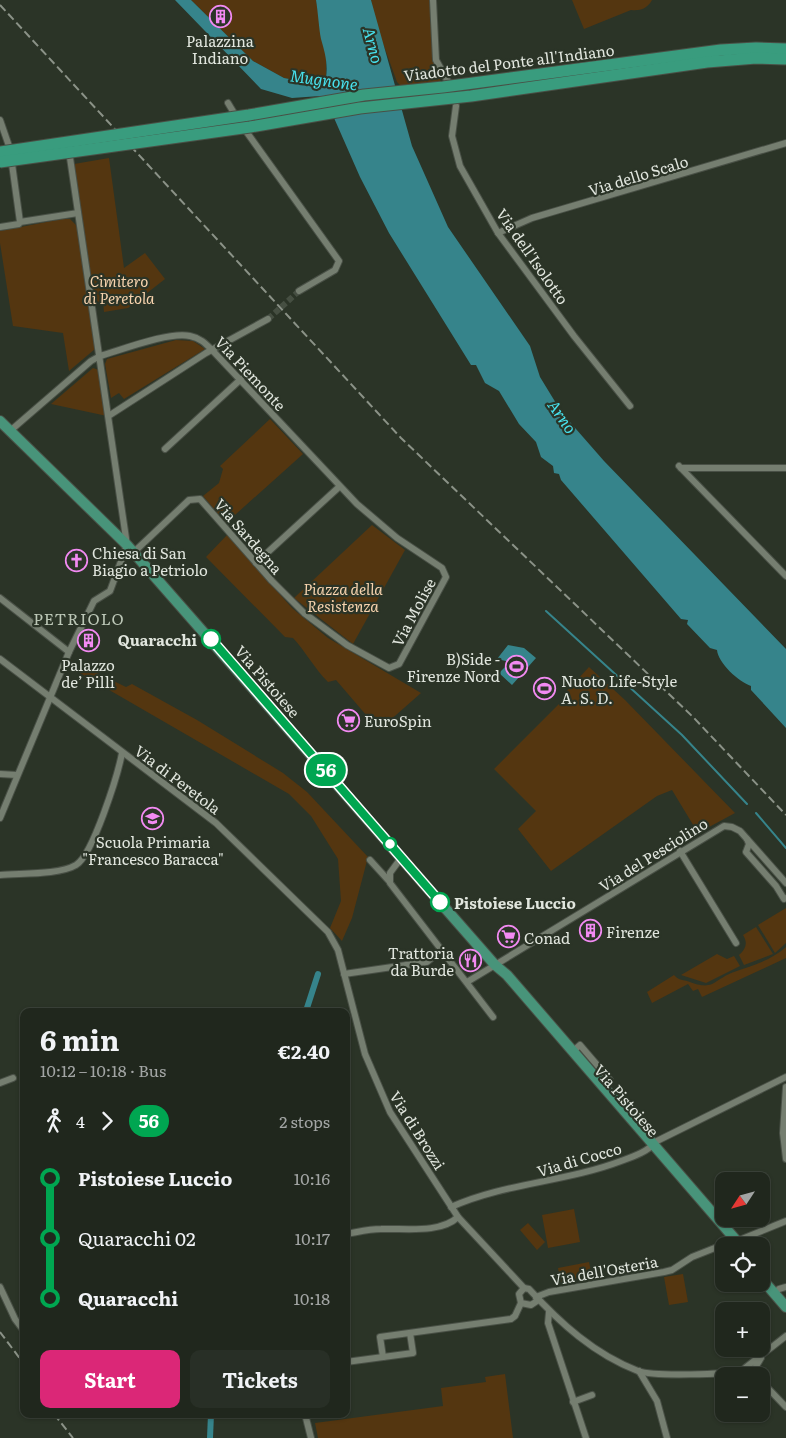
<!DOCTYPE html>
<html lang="en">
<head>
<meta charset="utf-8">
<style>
  body { margin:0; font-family:Literata,serif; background:#282f26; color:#f1f3f6; height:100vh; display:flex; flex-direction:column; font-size:19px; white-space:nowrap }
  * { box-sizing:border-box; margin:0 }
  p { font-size:16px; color:#a2a5a4 }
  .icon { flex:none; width:28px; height:28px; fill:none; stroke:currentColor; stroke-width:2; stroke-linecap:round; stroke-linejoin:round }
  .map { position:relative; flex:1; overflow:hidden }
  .sheet { position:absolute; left:20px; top:1008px; width:330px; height:410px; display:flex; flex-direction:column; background:#20271d; border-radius:10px; box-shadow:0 1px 4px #0004,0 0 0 1px #3d443b }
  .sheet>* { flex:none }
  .badge { padding:0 10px; border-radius:16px; font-size:18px; line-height:32px }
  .needle { width:32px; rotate:234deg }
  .tools { position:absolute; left:715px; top:1172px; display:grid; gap:10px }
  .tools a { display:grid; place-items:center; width:55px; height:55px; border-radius:10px; background:#20271d; box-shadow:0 1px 4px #0004,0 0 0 1px #3d443b; font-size:25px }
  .map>.badge { position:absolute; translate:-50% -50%; box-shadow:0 0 0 2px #fff }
  .legs { display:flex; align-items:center; gap:8px; height:55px; padding:0 20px; font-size:16px }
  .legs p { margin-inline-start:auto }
  .headline { display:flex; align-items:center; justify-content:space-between; height:85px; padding:0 20px }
  h1 { font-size:28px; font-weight:700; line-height:38px }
  .button { display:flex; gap:10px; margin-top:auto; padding:10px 20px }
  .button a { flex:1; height:58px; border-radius:10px; background:#db2777; color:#fff; font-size:20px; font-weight:700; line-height:58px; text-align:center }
  .button a+a { background:#282f26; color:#f1f3f6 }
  ul { padding:0 20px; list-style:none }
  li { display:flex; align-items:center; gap:18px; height:60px; font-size:19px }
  li i { display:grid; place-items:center; width:8px; height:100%; margin:0 6px; background:currentColor }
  li i::after { content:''; width:12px; height:12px; margin:-6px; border:4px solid; border-radius:50%; background:#20271d }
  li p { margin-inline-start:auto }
  li:first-child i { background:linear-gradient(#0000 50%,currentColor 0) }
  li:last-child i { background:linear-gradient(currentColor 50%,#0000 0) }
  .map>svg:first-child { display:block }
</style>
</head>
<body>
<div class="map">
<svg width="786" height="1438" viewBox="0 0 786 1438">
  <rect width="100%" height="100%" fill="#2b3427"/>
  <g fill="#543610">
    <path d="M 191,0 L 316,0 L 321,26 L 321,37 L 326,52 L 326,78 L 300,81 L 284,78 L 253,61 Z"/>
    <path d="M 371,0 L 430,0 L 435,61 L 441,83 L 401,86 L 397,82 L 377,27 Z"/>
    <path d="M 572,0 L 652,0 C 647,9 640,11 631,10 L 584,29 Z"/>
    <path d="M 109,158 L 124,268 L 145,253 L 165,279 L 128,308 L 104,312 L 103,301 L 93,303 L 74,164 Z"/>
    <path d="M 62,219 L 70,219 L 77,226 L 95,349 L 69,371 L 63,333 L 13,326 L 0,243 L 0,231 Z"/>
    <path d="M 176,340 L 193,341 L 205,349 L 124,399 L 119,393 L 111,398 L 105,364 L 107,359 Z"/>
    <path d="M 93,368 L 99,370 L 107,416 L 51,404 Z"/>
    <path d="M 270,419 L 303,454 L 226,523 L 203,496 L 219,483 L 223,469 L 220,466 Z"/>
    <path d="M 372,525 L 405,550 L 353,644 L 294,598 Z"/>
    <path d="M 227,535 L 292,608 L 328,638 L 421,693 L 379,730 L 336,680 L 328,682 C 314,668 306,652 293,638 L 285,637 L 206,557 Z"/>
    <path d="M 70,660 L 126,687 L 132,684 L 197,720 L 283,773 L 307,792 L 368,857 L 352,918 L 342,941 L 330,928 L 341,901 L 338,859 L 311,816 L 289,794 L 66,665 Z"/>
    <path d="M 589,667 L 625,700 L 735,813 L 698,833 L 672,790 L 657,796 L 551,871 L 518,829 L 536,811 L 494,769 L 566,697 L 564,694 Z"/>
    <path d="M 786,908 L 786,943 L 775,953 L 758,925 Z"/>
    <path d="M 756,927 L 773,954 L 744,965 L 739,955 C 746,949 748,943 743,935 Z"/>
    <path d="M 786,947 L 786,958 L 702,997 L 698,989 L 693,991 L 688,984 L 652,1003 L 647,992 L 674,975 C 677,979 682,980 687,981 C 715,992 712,980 734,972 C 753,965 770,961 786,947 Z"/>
    <path d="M 717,954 L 727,959 L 734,956 L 740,966 L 706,983 L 681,975 Z"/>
    <path d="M 574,1209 L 580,1242 L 548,1248 L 542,1215 Z"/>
    <path d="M 528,1223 L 545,1242 L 537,1250 L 520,1230 Z"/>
    <path d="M 589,1262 L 592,1277 L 561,1283 L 558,1268 Z"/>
    <path d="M 683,1274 L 688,1302 L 669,1305 L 664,1277 Z"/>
    <path d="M 505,1374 L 513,1438 L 318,1438 L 315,1423 L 443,1406 L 441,1388 L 486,1382 L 485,1377 Z"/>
  </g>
  <g fill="#36848b">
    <path d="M 175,0 L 191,0 L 253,61 L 284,78 L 300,81 L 326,78 C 328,63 325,53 321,39 C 319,29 318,12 316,0 L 371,0 L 412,146 L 448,227 L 530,346 L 540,377 L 562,413 L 604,461 L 786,649 L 786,728 L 751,690 L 751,686 C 739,682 718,663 717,650 L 710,648 L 687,624 L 688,620 L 681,619 L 561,480 L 559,474 L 554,473 L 553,466 L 541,457 L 536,442 L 519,424 L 499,391 L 485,383 L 476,365 L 471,365 L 389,233 L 360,177 L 327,102 L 320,96 L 292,98 L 261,89 Z"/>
    <path d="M 508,645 L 524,648 L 536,658 L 512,685 L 499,673 L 510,662 L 497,659 Z"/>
  </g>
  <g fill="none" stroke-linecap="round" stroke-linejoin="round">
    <g stroke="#36848b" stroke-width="2">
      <path d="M 546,611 L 682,735 L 747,804"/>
      <path d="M 756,813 L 786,848"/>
    </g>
    <g stroke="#36848b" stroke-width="6">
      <path d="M 306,1011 L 318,974"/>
      <path d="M 210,1438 L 211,1414"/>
    </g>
    <path stroke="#464f42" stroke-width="6" stroke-dasharray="6 3" stroke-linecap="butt" d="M 268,319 L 299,291"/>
    <defs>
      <g id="minor">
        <path d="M 433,0 L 436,60 L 450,85"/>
        <path d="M 228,103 L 237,118"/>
        <path d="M 456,106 L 452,136 L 460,166 L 498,233 L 574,336 L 630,406"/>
        <path d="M 0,120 L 9,146"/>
        <path d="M 243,127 L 339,261 L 335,270 L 299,291"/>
        <path d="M 12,164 L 20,222"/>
        <path d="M 0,227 L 19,224 L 20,222 L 78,213"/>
        <path d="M 498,233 L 532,218 L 786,143"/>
        <path d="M 110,415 L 206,353 L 268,319"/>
        <path d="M 10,431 L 91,361 L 100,356 C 121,350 170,331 190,336 C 200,338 205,343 212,350 L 357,504 L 397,538 L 442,568 L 446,577 L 399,664 L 389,668 L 347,645 L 304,613 L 272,581 L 200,499 L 189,500 L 134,552"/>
        <path d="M 165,449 L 241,379"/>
        <path d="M 679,466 L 786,576"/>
        <path d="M 681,468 L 786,468"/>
        <path d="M 256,563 L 339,487"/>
        <path d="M 0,598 L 69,652"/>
        <path d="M 0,659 L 216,823 L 328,932 L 338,950 L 365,1054 L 390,1112 L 458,1217 L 524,1288 L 529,1289 C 560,1323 594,1354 638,1371 C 655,1377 725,1374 744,1371"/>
        <path d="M 0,774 L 17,775"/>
        <path d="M 0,818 L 69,652 L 94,601 L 110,591 L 127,545 L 69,151"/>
        <path d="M 747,839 L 749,844 L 746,852 L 776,886 L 784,899 L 786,898"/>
        <path d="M 680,851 L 736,943"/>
        <path d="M 401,858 L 390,873 L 390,883 L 493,1017"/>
        <path d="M 370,860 L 389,881"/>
        <path d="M 0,875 C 20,873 59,875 76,865 C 93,855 118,774 122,753"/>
        <path d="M 344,974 L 427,962 L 440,951"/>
        <path d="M 467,982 L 724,826 L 732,827 L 740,831 L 786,883"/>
        <path d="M 572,1052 L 580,1045 L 610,1080 L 604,1087"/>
        <path d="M 0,1083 L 13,1078"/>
        <path d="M 786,1087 L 783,1133 L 786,1159"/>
        <path d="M 451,1207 C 504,1183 566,1182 621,1161 C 635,1156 647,1152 657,1141 L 786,1077"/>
        <path d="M 346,1234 C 358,1232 369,1229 381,1229 C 404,1228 440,1234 458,1217"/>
        <path d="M 737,1241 L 786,1221"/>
        <path d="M 0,1287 L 15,1319 L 24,1331"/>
        <path d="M 524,1288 L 519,1294 L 521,1303 L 531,1305 L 537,1301 L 536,1297"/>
        <path d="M 779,1289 L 786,1287"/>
        <path d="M 536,1297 L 549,1292 L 664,1272 L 672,1270 L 692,1257 L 730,1242"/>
        <path d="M 549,1312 L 548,1323 L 586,1438"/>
        <path d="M 383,1357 L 380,1337 L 511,1319 L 515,1316 L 521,1303"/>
        <path d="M 346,1362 L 413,1353 L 410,1333"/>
        <path d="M 639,1371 L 657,1401 L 667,1438"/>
        <path d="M 752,1373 L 761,1358"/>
        <path d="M 755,1376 L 746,1374 L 745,1368 L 786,1336"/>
        <path d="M 761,1381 L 786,1407"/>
        <path d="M 573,1402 L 592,1395"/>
        <path d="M 305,1414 L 311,1438"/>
      </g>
      <g id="primary">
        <path d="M 0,421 L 127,545 L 495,965 L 507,975 L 741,1246"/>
        <path d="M 761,1278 L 786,1307"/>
      </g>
    </defs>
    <use href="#minor" stroke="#495046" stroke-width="8"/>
    <use href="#primary" stroke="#495046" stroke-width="12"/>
    <use href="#minor" stroke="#757e70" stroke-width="6"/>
    <use href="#primary" stroke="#48947a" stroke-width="10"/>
    <g stroke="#8b9287" stroke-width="2" stroke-dasharray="8 4" stroke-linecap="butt">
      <path d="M 0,5 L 401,438 L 693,717 L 786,815"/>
      <path d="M 0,1332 L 24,1364"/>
      <path d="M 54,1414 L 73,1438"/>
    </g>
    <defs>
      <g id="trunk-bridge">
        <path d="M 0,152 L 249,115 L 364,95 L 443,87 L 721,50 L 756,48 L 786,49"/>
        <path d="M 0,162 L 250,127 L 360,108 L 471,96 L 707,62 L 756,58 L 786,59"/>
      </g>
    </defs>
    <use href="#trunk-bridge" stroke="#495046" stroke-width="13" stroke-linecap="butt"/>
    <use href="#trunk-bridge" stroke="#399c7e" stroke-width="11"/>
  </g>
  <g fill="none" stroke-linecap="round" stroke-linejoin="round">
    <defs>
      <path id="line-1" d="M 211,639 L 440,902"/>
    </defs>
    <use href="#line-1" stroke="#fff" stroke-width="11"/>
    <use href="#line-1" stroke="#00a651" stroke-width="8"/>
  </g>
  <defs>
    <symbol id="building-ring" viewBox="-11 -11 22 22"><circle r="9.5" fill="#2b3427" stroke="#f28af2" stroke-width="1.5"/><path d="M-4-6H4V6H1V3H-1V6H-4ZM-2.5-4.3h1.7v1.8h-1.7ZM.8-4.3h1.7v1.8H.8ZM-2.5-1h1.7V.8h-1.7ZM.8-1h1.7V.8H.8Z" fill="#f28af2"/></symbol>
    <symbol id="church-ring" viewBox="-11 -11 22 22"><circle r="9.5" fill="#2b3427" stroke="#f28af2" stroke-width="1.5"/><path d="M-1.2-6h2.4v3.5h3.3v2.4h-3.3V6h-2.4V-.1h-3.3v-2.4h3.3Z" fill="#f28af2"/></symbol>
    <symbol id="stadium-ring" viewBox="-11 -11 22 22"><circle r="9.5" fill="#2b3427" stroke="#f28af2" stroke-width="1.5"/><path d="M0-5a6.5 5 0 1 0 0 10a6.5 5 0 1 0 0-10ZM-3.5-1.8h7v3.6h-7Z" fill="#f28af2"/></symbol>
    <symbol id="supermarket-ring" viewBox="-11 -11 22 22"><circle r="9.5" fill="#2b3427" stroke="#f28af2" stroke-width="1.5"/><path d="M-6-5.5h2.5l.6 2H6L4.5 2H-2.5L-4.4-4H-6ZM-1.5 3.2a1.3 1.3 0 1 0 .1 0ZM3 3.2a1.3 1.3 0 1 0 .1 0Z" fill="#f28af2"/></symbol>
    <symbol id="school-ring" viewBox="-11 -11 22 22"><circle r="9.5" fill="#2b3427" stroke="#f28af2" stroke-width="1.5"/><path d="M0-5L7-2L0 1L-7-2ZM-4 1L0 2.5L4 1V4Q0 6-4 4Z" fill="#f28af2"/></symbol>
    <symbol id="restaurant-ring" viewBox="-11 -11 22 22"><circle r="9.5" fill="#2b3427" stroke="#f28af2" stroke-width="1.5"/><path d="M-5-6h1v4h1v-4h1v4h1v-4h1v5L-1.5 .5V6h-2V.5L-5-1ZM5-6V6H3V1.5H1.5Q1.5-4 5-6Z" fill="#f28af2"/></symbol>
  </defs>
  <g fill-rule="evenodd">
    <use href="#building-ring" x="208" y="4" width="25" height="25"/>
    <use href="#church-ring" x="64" y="548" width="25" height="25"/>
    <use href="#building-ring" x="76" y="628" width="25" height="25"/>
    <use href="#stadium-ring" x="504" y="654" width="25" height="25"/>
    <use href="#stadium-ring" x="532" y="676" width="25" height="25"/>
    <use href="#supermarket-ring" x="336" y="708" width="25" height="25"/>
    <use href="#school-ring" x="140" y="806" width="25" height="25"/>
    <use href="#building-ring" x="578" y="918" width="25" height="25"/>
    <use href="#supermarket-ring" x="496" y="924" width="25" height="25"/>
    <use href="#restaurant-ring" x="458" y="948" width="25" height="25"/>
  </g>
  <g fill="#fff" stroke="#00a651" stroke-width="2.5">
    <circle cx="211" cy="639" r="9"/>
    <circle cx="390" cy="844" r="6"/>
    <circle cx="440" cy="902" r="9"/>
  </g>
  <g text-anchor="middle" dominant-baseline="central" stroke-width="4.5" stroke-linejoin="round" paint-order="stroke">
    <g font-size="15" fill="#e1e6de" stroke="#2b3427" text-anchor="start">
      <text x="220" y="40" text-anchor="middle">Palazzina<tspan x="220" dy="17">Indiano</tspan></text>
      <text x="92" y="552">Chiesa di San<tspan x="92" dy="17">Biagio a Petriolo</tspan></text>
      <text x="500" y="658" text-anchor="end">B)Side -<tspan x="500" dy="17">Firenze Nord</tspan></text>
      <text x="88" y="664" text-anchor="middle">Palazzo<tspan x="88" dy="17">de’ Pilli</tspan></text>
      <text x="561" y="680">Nuoto Life-Style<tspan x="561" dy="17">A. S. D.</tspan></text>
      <text x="364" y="720">EuroSpin</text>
      <text x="153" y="841" text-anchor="middle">Scuola Primaria<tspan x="153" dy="17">"Francesco Baracca"</tspan></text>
      <text x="606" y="931">Firenze</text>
      <text x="524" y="937">Conad</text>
      <text x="454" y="952" text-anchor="end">Trattoria<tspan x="454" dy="17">da Burde</tspan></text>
    </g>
    <g font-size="15" fill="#e1e6de" stroke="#2b3427">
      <text transform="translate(509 62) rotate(-7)">Viadotto del Ponte all'Indiano</text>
      <text transform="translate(638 175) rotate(-17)">Via dello Scalo</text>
      <text transform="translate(533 256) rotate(55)">Via dell'Isolotto</text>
      <text transform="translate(251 373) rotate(47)">Via Piemonte</text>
      <text transform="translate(249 536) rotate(49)">Via Sardegna</text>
      <text transform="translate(413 612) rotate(-62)">Via Molise</text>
      <text transform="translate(268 681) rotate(49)">Via Pistoiese</text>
      <text transform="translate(178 779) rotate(37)">Via di Peretola</text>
      <text transform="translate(653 854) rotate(-32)">Via del Pesciolino</text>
      <text transform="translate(627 1100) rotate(49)">Via Pistoiese</text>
      <text transform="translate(418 1130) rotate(58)">Via di Brozzi</text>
      <text transform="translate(579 1159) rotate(-16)">Via di Cocco</text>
      <text transform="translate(604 1270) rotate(-10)">Via dell'Osteria</text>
    </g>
    <g font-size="15" font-style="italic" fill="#f7d3ae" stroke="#2b3427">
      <text x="119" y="280">Cimitero<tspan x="119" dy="17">di Peretola</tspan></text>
      <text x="343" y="588">Piazza della<tspan x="343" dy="17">Resistenza</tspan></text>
    </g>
    <g font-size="15" font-weight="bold" fill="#e1e6de" stroke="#2b3427" text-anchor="end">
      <text x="197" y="639">Quaracchi</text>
      <text x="454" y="902" text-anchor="start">Pistoiese Luccio</text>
    </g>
    <g font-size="16" font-style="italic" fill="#47e1ed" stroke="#2b3427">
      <text transform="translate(374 45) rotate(75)">Arno</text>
      <text transform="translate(324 79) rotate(8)">Mugnone</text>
      <text transform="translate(563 416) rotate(55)">Arno</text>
    </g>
    <g font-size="16" letter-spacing="1" fill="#bcc7b7" stroke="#2b3427">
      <text x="79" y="618">PETRIOLO</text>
    </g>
  </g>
</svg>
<div class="tools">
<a><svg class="needle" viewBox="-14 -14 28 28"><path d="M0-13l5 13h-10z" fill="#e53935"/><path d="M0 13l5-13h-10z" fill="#a2a5a4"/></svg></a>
<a><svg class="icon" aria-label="locate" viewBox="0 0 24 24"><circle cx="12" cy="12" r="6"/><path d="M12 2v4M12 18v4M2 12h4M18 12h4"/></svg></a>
<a>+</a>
<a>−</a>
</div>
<b class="badge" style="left:326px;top:770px;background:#00a651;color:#fff">56</b>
<section class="sheet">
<div class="headline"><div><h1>6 min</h1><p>10:12 – 10:18 · Bus</p></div><b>€2.40</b></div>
<div class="legs"><svg class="icon" aria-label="walk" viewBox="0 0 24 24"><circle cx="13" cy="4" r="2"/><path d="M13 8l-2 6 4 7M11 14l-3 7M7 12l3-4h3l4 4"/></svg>4<svg class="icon" aria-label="forward" viewBox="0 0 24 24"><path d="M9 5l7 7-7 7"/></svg><b class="badge" style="background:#00a651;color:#fff">56</b><p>2 stops</p></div>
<ul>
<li><i style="color:#00a651"></i><b>Pistoiese Luccio</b><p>10:16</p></li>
<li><i style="color:#00a651"></i><span>Quaracchi 02</span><p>10:17</p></li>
<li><i style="color:#00a651"></i><b>Quaracchi</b><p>10:18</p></li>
</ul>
<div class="button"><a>Start</a><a>Tickets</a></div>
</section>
</div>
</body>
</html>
